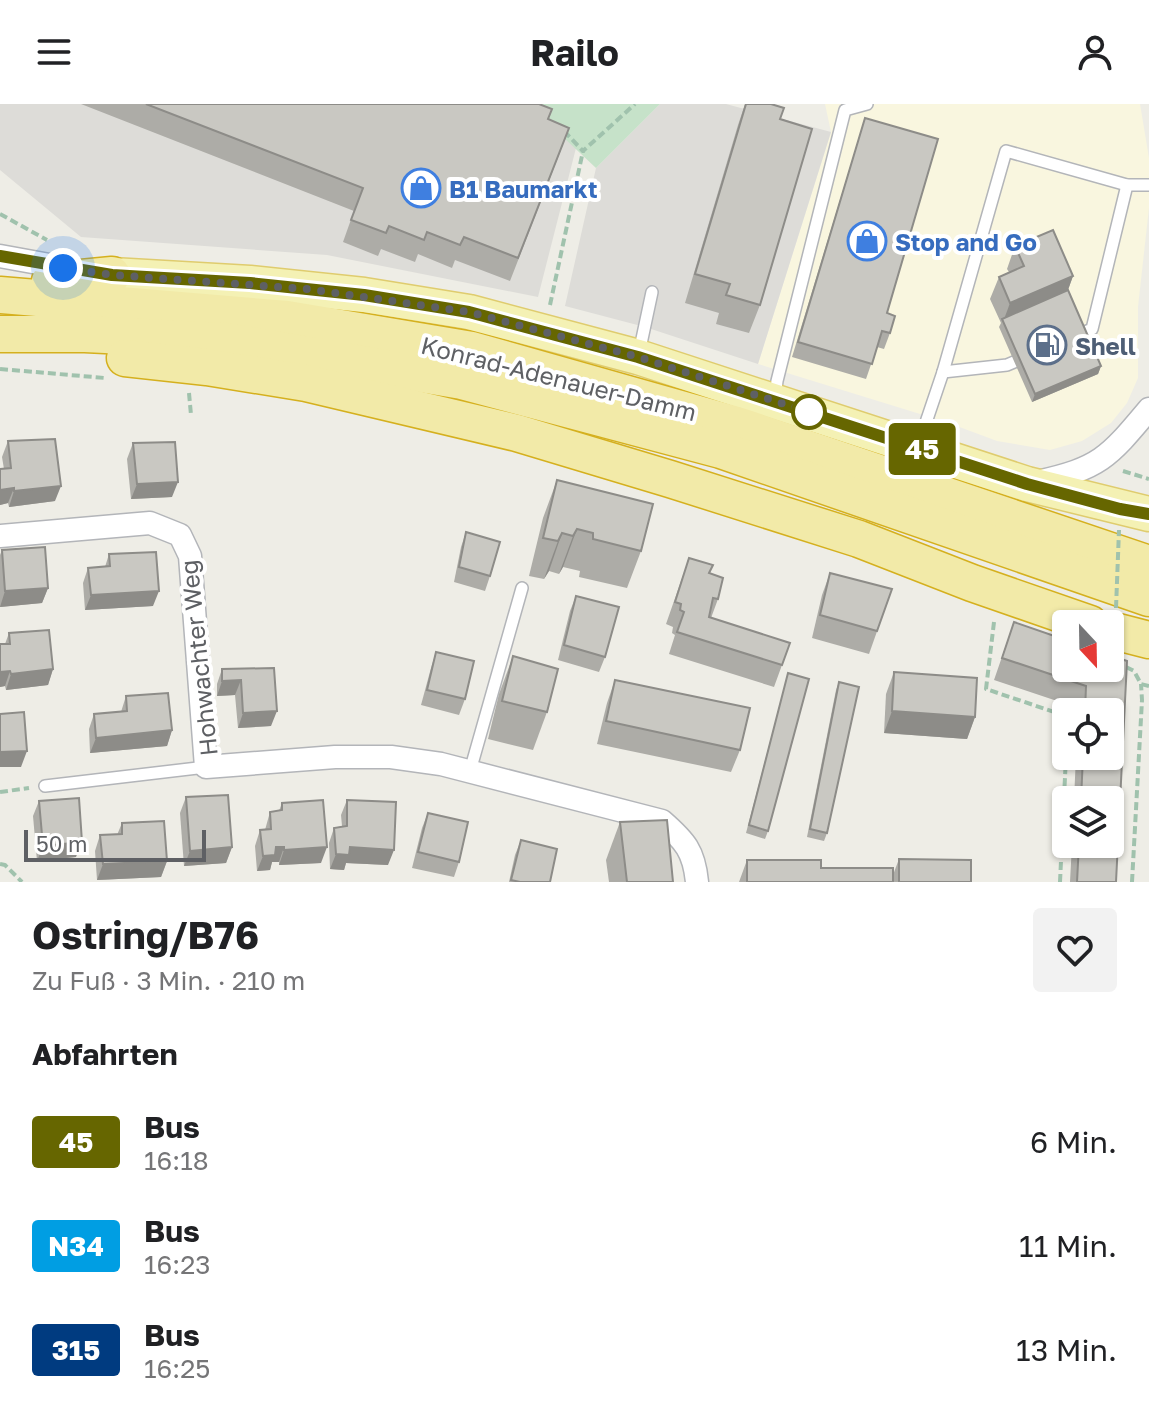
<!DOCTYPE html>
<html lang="de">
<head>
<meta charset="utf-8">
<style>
  body { margin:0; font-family:"Golos Text",sans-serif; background:#f2f2f2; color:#202124; height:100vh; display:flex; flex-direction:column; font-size:30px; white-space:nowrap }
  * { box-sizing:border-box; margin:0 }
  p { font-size:26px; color:#757577 }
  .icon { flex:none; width:44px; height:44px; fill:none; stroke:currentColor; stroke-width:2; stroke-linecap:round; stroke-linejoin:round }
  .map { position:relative; height:778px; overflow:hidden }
  .sheet { display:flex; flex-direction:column; background:#fff; flex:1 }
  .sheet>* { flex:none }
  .badge { padding:0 16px; border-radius:6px; font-size:28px; line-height:52px }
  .needle { width:52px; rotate:158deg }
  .buttons { position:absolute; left:1052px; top:506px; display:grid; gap:16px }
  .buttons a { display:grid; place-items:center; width:72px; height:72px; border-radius:8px; background:#fff; box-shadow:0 2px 6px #0004; font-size:40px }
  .scale { position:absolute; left:24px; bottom:20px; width:182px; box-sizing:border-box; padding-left:8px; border:4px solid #5e6064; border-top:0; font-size:22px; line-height:28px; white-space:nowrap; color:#5e6064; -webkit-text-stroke:6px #fff; paint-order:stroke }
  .you { position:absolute; width:40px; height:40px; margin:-20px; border:6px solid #fff; border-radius:50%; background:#1a73e8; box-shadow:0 0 0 12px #1a73e833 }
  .map>.badge { position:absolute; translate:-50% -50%; box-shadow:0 0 0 4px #fff }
  h2 { padding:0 32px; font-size:30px; line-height:72px }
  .round { display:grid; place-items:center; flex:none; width:84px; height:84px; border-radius:8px; background:#f2f2f2 }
  .summary { display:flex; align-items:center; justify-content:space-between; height:136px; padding:0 32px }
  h1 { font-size:38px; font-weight:700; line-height:60px }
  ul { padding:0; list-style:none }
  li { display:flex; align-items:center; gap:24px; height:104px; padding:0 32px }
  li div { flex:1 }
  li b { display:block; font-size:30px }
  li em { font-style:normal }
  li .badge { min-width:88px; font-weight:700; text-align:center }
  header { display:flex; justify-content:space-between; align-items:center; height:104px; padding:0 32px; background:#fff; font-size:36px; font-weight:700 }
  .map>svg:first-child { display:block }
</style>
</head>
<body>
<header><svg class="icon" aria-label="menu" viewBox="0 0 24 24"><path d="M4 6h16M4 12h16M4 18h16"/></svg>Railo<svg class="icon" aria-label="person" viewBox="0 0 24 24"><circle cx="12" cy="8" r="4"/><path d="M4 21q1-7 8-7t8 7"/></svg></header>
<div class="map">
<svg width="1149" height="778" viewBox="0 0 1149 778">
  <rect width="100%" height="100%" fill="#eeede6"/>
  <path fill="#f9f6df" d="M 825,0 L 1140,0 L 1149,54 L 1149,104 L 1138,203 L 1138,274 L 1127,299 L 1111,319 L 1082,337 L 1050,346 L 997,337 L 946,318 L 758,260 L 831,28 Z"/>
  <g fill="#dddcd8">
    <path d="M 0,0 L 528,0 L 576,44 L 538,193 L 327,151 L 81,133 L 0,66 Z"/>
    <path d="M 660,0 L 726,0 L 831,28 L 758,260 L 645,223 L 565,202 L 596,64 Z"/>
  </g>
  <path fill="#c6e2c9" d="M 528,0 L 660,0 L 596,64 Z"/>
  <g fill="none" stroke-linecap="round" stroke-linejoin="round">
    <defs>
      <g id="service">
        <path d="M 1073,233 L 1092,225 L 1127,81"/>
        <path d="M 639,249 L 652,188"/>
        <path d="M 943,268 L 1007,261 L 1028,252"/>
        <path d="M 775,293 L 777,277 L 845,6 L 867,0"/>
        <path d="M 918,342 L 943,268 L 1006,47 L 1127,81 L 1149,81"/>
        <path d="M 470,667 L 522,484"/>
        <path d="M 45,682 L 206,663"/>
      </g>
      <g id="minor">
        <path d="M 0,152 L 71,165"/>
        <path d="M 1037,378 C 1100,364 1108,354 1149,305"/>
        <path d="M 0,432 L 150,419 L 180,431 L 190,452 L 206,663 L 335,653 L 391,653 L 441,660 L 662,717 C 685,737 694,747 697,778"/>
      </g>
      <path id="primary" d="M 112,171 L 250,179 L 364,191 L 469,208 L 638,253 L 1027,380 L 1149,410"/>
      <g id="trunk">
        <path d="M 50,177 L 112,171"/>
        <path d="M 0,191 L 287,215 L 472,246 L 737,321 L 1149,460"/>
        <path d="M 0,230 L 85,230 L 227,237 L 462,277 L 721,346 L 1149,494"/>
        <path d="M 125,254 L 207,263 L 306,279 L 517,329 L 670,375 L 859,435 L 972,479 L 1090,520"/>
        <path d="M 1110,526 L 1149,536"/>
      </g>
    </defs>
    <use href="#service" stroke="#b3b5b9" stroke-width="14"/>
    <use href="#minor" stroke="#b3b5b9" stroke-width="25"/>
    <use href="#primary" stroke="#dfcc6e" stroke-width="37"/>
    <use href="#trunk" stroke="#d5b01e" stroke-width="39"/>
    <g stroke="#a0c2ad" stroke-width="4" stroke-dasharray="8 4" stroke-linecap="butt">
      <path d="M 564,27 L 583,47 L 635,0"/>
      <path d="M 0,110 L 47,136"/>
      <path d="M 550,201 L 583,47"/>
      <path d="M 0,265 L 105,274"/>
      <path d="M 189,289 L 191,311"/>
      <path d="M 1123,367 L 1149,375"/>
      <path d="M 994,518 L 986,585 L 1066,612"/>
      <path d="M 1126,563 L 1134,567 L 1141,580 L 1149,582"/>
      <path d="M 0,688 L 29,684"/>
      <path d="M 0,760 L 5,761 L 22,778"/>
      <path d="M 1060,778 L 1066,652"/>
      <path d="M 1132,778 L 1142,596 L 1141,580"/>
    </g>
    <use href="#service" stroke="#fff" stroke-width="11"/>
    <use href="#minor" stroke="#fff" stroke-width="22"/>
    <use href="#primary" stroke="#f4f1b4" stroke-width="34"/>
    <use href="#trunk" stroke="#f2eaa8" stroke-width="36"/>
    <path stroke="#a0c2ad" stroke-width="4" stroke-dasharray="8 4" stroke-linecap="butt" d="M 1116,504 L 1119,426"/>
  </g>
  <g fill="#adaca7">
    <path d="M 81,0 L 539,0 L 548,15 L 561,46 L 510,177 L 455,156 L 452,164 L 418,150 L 415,158 L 381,145 L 378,152 L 343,138 L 354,107 Z"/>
    <path d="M 745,0 L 780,15 L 760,201 L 749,229 L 716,220 L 719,209 L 685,199 L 738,21 Z"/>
    <path d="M 865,14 L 890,229 L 884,245 L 877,243 L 866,275 L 792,253 Z"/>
    <path d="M 1015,142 L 1073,172 L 1068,186 L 1101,262 L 1098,270 L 1032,298 L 999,223 L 1001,219 L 990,195 L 999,173 L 1009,168 L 1007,165 Z"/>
    <path d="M 8,337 L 55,397 L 9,403 L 8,399 L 0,401 L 0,365 L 4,365 L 2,353 Z"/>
    <path d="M 133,339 L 172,393 L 131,395 L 127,355 Z"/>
    <path d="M 557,376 L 641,447 L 627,484 L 579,473 L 580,467 L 563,463 L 559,470 L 549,467 L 544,475 L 529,472 L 543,414 Z"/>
    <path d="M 466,428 L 490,472 L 485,487 L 454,478 L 461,443 Z"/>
    <path d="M 2,446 L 48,484 L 42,499 L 0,503 L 0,451 Z"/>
    <path d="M 109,450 L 153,502 L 85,506 L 83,479 L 88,464 L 105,463 Z"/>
    <path d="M 689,454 L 710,470 L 718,495 L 711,514 L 790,539 L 774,583 L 669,550 L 675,531 L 672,529 L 673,523 L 666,520 Z"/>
    <path d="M 830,469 L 892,485 L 869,550 L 812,534 L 822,491 Z"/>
    <path d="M 576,492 L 605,553 L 599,568 L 558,556 L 570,507 Z"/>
    <path d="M 1014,518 L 1110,564 L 1116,778 L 1070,778 L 1072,740 L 1110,740 L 1110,696 L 1074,696 L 1076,652 L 1110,652 L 1110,608 L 1078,608 L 1078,604 L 994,576 Z"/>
    <path d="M 9,529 L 53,565 L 48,581 L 6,586 L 5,582 L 0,583 L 0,540 L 5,540 Z"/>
    <path d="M 436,548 L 465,595 L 459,611 L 421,601 L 431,564 Z"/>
    <path d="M 513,552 L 547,608 L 533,646 L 488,635 L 499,590 Z"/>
    <path d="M 274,564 L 271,622 L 238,624 L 235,591 L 217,592 L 217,580 L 222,565 Z"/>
    <path d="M 894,568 L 975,613 L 967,635 L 884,629 L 886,590 Z"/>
    <path d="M 788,569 L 768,727 L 765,735 L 746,729 Z"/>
    <path d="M 615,576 L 740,646 L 731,668 L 597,640 L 607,599 Z"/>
    <path d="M 839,578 L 827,729 L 824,737 L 807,733 L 836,586 Z"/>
    <path d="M 126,592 L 172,626 L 167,642 L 90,649 L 89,625 L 94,610 L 121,608 Z"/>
    <path d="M 186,693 L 232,743 L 226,759 L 184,762 L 180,709 Z"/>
    <path d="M 347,696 L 388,761 L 346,759 L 344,766 L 330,765 L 329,739 L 334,724 L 342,722 L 341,711 Z"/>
    <path d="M 39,697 L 76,753 L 37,757 L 33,712 Z"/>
    <path d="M 282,699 L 321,759 L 279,761 L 279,758 L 272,758 L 270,766 L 257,767 L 255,742 L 260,726 L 265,726 L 270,708 L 279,707 Z"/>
    <path d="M 428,709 L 459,758 L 454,773 L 412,764 L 422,724 Z"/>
    <path d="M 620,718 L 673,778 L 609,778 L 606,756 Z"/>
    <path d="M 122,719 L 167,757 L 161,773 L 97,776 L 95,747 L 100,731 L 117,731 Z"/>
    <path d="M 521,736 L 550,778 L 509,778 L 515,751 Z"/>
    <path d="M 899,755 L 971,778 L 739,778 L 747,756 L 893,771 Z"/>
  </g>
  <g fill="#8d8c88">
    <path d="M 1073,172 L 1065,194 L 1003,218 L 1010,199 Z"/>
    <path d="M 1101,262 L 1098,270 L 1032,298 L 1035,290 Z"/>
    <path d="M 178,378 L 172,393 L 131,395 L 137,380 Z"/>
    <path d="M 61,382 L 55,397 L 9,403 L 14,387 Z"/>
    <path d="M 14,384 L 8,399 L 0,401 L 0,386 Z"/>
    <path d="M 577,425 L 563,463 L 559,470 L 573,432 Z"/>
    <path d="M 562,429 L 549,467 L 544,475 L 558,437 Z"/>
    <path d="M 48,484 L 42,499 L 0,503 L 5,487 Z"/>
    <path d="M 159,487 L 153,502 L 85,506 L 91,491 Z"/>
    <path d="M 53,565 L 48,581 L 6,586 L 11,570 Z"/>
    <path d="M 10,567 L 5,582 L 0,583 L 0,568 Z"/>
    <path d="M 241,576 L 235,591 L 217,592 L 222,577 Z"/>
    <path d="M 277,607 L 271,622 L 238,624 L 243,609 Z"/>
    <path d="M 892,607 L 975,613 L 967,635 L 884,629 Z"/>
    <path d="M 172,626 L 167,642 L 90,649 L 96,634 Z"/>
    <path d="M 27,647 L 21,663 L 0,663 L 0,648 Z"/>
    <path d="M 82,738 L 76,753 L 37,757 L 43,742 Z"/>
    <path d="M 232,743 L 226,759 L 184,762 L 190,747 Z"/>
    <path d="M 276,743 L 284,743 L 279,758 L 272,758 L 270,766 L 257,767 L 263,752 Z"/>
    <path d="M 327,743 L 321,759 L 279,761 L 284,746 Z"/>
    <path d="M 350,743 L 394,746 L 388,761 L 346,759 L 344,766 L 330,765 L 336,750 Z"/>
    <path d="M 167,757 L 161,773 L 97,776 L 103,760 Z"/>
  </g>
  <g fill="#c9c8c2" stroke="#8d8c88" stroke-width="2">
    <path d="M 146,0 L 539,0 L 552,5 L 548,15 L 569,24 L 518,154 L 464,133 L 460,141 L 427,128 L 424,136 L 389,122 L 386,129 L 351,116 L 363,84 Z"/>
    <path d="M 746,0 L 771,0 L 784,4 L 780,15 L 812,25 L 760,201 L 726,191 L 730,180 L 695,170 Z"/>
    <path d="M 865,14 L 938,35 L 887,209 L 895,212 L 890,229 L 882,227 L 872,260 L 798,238 Z"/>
    <path d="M 1053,126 L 1073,172 L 1010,199 L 999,173 L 1024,162 L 1015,142 Z"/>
    <path d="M 1068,186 L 1101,262 L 1035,290 L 1002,215 Z"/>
    <path d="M 55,335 L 61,382 L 14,387 L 14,384 L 0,386 L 0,365 L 11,364 L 8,337 Z"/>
    <path d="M 175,338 L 178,378 L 137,380 L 133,339 Z"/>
    <path d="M 557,376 L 653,400 L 641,447 L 593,435 L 593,429 L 577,425 L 573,432 L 562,429 L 558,437 L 543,434 Z"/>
    <path d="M 466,428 L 500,438 L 490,472 L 459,463 Z"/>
    <path d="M 45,443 L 48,484 L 5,487 L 2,446 Z"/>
    <path d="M 156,448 L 159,487 L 91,491 L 88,464 L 110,462 L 109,450 Z"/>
    <path d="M 689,454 L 713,461 L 709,469 L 723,474 L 718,495 L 713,494 L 709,513 L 790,539 L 782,561 L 677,528 L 684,508 L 680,506 L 681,500 L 675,498 Z"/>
    <path d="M 830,469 L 892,485 L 877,527 L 820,511 Z"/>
    <path d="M 576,492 L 619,503 L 605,553 L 564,541 Z"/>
    <path d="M 1014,518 L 1066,536 L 1066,564 L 1110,564 L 1110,551 L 1127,557 L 1116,778 L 1077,778 L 1079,740 L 1110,740 L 1110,696 L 1081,696 L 1083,652 L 1110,652 L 1110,608 L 1085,608 L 1086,582 L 1002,554 Z"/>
    <path d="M 49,526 L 53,565 L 11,570 L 10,567 L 0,568 L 0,540 L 10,540 L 9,529 Z"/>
    <path d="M 436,548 L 474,557 L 465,595 L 427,586 Z"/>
    <path d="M 513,552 L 558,565 L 547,608 L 502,597 Z"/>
    <path d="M 274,564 L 277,607 L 243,609 L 241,576 L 222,577 L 222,565 Z"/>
    <path d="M 894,568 L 977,574 L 975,613 L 892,607 Z"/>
    <path d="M 788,569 L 809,575 L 768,727 L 749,721 Z"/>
    <path d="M 615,576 L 750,604 L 740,646 L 606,617 Z"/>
    <path d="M 839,578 L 859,583 L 827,729 L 810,725 Z"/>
    <path d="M 168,589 L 172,626 L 96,634 L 94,610 L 127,607 L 126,592 Z"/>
    <path d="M 24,608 L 27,647 L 0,648 L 0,610 Z"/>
    <path d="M 228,691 L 232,743 L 190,747 L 186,693 Z"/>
    <path d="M 79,694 L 82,738 L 43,742 L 39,697 Z"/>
    <path d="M 323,696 L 327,743 L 284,746 L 284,743 L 276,743 L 275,751 L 263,752 L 260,726 L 271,725 L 270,708 L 282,706 L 282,699 Z"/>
    <path d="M 347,696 L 396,698 L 394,746 L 350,743 L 349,751 L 336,750 L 334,724 L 347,722 Z"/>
    <path d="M 428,709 L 468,718 L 459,758 L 418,748 Z"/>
    <path d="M 667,716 L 673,778 L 627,778 L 620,718 Z"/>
    <path d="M 164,717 L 167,757 L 103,760 L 100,731 L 122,730 L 122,719 Z"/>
    <path d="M 521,736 L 557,745 L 550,778 L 520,778 L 511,776 Z"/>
    <path d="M 899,755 L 971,756 L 971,778 L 899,778 Z"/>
    <path d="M 747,756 L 821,756 L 821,764 L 893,764 L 893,778 L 747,778 Z"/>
  </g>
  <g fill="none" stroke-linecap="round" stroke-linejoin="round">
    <defs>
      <path id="line" d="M 0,152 L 112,171 L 250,179 L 364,191 L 469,208 L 638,253 L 1027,380 L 1120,405 L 1149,410"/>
    </defs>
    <use href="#line" stroke="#fff" stroke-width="18"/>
    <use href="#line" stroke="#660" stroke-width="12"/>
    <path stroke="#5e6064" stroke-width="8" stroke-dasharray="0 14.4" d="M 63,164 L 112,171 L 307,185 L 469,208 L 638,253 L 809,308"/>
  </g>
  <defs>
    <symbol id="shop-ring" viewBox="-11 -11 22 22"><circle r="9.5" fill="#fff" stroke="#3f7fe0" stroke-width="1.5"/><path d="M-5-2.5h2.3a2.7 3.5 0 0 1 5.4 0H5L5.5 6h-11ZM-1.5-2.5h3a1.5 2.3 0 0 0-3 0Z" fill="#3f7fe0"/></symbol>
    <symbol id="fuel-ring" viewBox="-11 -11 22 22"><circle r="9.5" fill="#fff" stroke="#5c6f8a" stroke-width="1.5"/><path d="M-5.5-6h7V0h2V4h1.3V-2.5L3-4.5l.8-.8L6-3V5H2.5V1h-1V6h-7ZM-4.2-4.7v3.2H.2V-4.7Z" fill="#5c6f8a"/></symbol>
  </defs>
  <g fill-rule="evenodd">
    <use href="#shop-ring" x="399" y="62" width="44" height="44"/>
    <use href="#shop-ring" x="845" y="115" width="44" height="44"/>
    <use href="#fuel-ring" x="1025" y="219" width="44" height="44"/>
  </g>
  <circle fill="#fff" stroke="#660" stroke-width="4" cx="809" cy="308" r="16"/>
  <g text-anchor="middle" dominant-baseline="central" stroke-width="8" stroke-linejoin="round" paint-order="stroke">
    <g font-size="24" font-weight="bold" fill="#366cbe" stroke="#fff" text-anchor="start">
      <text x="449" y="84">B1 Baumarkt</text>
      <text x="895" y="137">Stop and Go</text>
    </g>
    <g font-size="24" font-weight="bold" fill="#4e5e75" stroke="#fff" text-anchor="start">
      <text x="1075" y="241">Shell</text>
    </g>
    <g font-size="24" fill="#5e6064" stroke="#fff">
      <text transform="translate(559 274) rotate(14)">Konrad-Adenauer-Damm</text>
      <text transform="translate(198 554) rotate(-96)">Hohwachter Weg</text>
    </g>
  </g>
</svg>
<div class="buttons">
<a><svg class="needle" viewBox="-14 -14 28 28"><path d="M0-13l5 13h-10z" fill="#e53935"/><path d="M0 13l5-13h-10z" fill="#757577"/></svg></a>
<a><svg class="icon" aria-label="locate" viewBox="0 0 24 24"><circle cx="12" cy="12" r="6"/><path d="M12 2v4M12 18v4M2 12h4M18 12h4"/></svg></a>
<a><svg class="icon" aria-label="layers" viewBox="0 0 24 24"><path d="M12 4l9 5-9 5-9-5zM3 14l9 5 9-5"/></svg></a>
</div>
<div class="scale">50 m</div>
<div class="you" style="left:63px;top:164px"></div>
<b class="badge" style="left:922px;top:345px;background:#660;color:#fff">45</b>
</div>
<section class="sheet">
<div class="summary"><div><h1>Ostring/B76</h1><p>Zu Fuß · 3 Min. · 210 m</p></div><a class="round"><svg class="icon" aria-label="heart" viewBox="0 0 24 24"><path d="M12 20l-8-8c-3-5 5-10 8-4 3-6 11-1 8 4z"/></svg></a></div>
<h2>Abfahrten</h2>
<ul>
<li><span class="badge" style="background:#660;color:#fff">45</span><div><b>Bus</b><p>16:18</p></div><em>6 Min.</em></li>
<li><span class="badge" style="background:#009ee3;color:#fff">N34</span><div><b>Bus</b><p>16:23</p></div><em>11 Min.</em></li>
<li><span class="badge" style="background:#003b80;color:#fff">315</span><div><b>Bus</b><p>16:25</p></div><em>13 Min.</em></li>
</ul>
</section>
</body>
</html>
